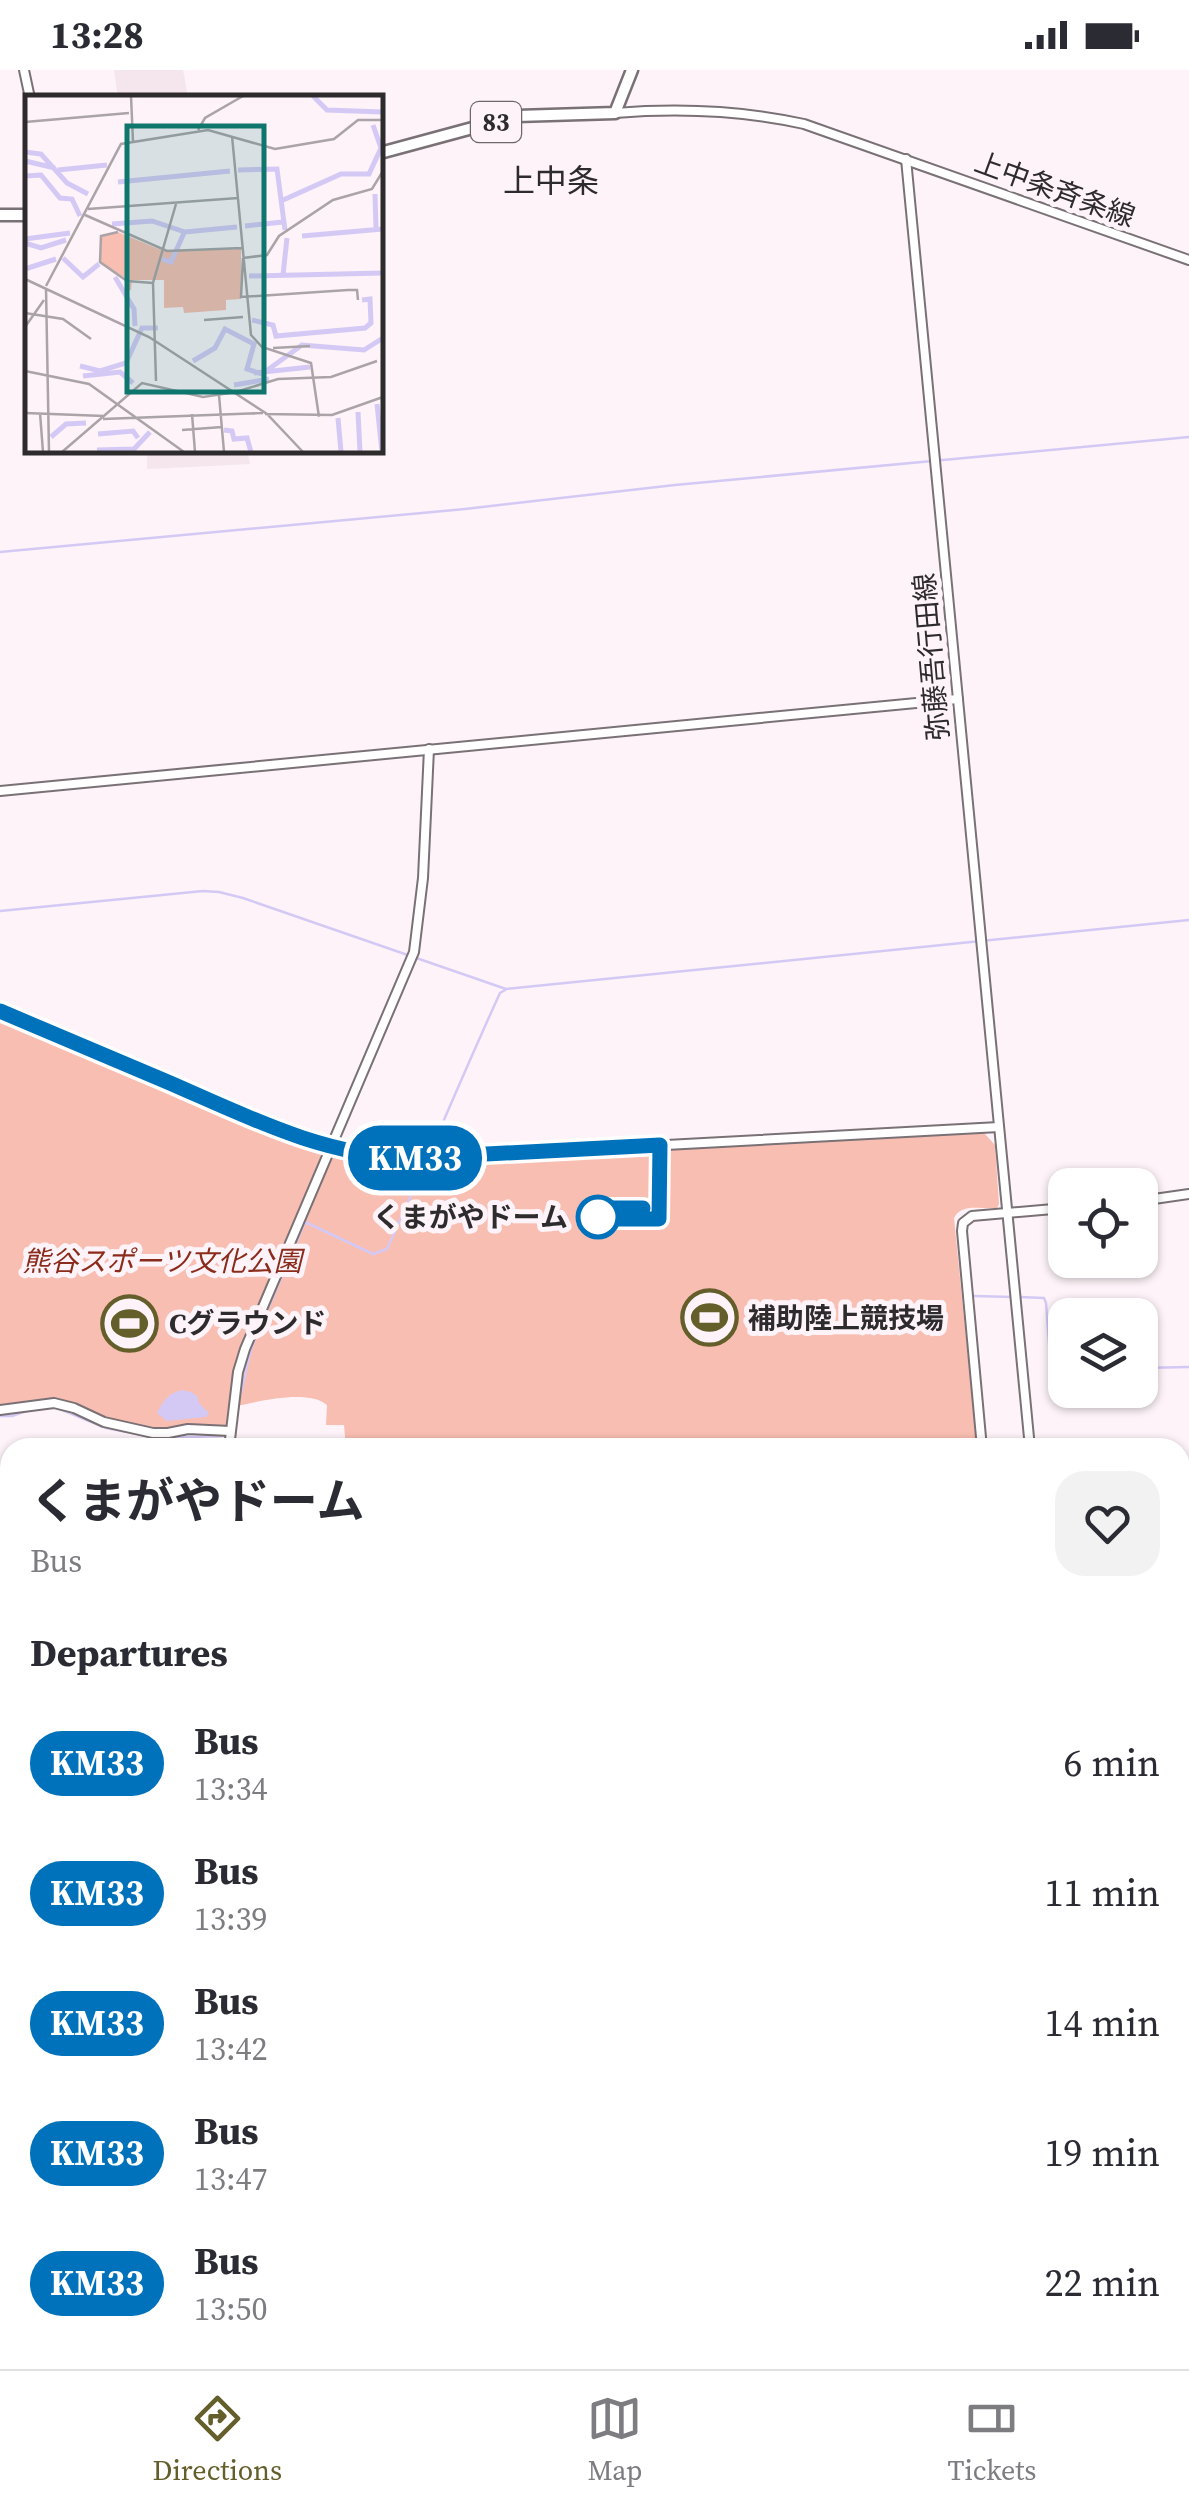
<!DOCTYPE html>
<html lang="en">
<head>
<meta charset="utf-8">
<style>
  body { margin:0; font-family:"Source Serif 4","Noto Sans JP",serif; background:#f2f2f3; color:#2b2b33; height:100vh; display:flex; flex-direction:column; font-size:38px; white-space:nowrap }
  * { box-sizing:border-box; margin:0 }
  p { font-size:32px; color:#7c7c81 }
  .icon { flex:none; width:55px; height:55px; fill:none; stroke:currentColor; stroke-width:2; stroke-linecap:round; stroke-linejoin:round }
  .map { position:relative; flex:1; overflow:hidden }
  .details { position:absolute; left:0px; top:1368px; width:1190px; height:932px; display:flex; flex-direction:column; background:#fff; border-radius:30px 30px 0 0; box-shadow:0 2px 8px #0004 }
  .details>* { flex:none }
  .badge { padding:0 20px; border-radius:32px; font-size:35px; line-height:65px }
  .controls { position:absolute; left:1048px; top:1098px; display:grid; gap:20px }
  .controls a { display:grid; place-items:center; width:110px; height:110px; border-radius:20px; background:#fff; box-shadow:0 2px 8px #0004; font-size:50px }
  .map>.badge { position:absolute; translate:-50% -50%; box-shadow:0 0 0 5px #fff }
  h2 { padding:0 30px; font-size:38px; line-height:90px }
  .round { display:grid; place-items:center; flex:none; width:105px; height:105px; border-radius:30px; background:#f2f2f3 }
  .headline { display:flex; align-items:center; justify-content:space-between; height:170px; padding:0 30px }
  h1 { font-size:48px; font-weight:700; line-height:75px }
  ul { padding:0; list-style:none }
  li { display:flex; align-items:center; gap:30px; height:130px; padding:0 30px }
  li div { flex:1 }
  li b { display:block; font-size:38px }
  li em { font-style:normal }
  li .badge { min-width:110px; font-weight:700; text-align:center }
  .status { display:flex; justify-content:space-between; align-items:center; height:70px; padding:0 50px; background:#fff; direction:ltr }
  .status svg { height:28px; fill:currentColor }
  .tab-bar { display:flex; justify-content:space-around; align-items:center; height:140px; border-top:2px solid #e1e1e2; background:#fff; font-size:28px; color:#7c7c81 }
  .tab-bar a { display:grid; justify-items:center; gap:5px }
  .tab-bar .selected { color:#645e2b }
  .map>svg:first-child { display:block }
</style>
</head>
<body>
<div class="status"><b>13:28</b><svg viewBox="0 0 49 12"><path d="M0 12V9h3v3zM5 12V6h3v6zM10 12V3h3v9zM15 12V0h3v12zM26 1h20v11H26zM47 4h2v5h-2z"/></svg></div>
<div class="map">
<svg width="1189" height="2299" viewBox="0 0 1189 2299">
  <rect width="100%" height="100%" fill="#fdf3f8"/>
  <g fill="#f5e5ed">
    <path d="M 114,0 L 183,0 L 188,27 L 118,27 Z"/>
    <path d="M 147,380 L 247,380 L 250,394 L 147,399 Z"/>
    <path d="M 233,2290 L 344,2290 L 343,2299 L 231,2299 Z"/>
  </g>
  <path fill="#f9beb2" d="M 0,946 L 299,1073 L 342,1086 L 389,1093 L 984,1063 L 995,1075 L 999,1134 L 997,1138 C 982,1140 962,1132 954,1148 L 977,1377 L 346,1378 L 344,1355 L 326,1355 L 327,1335 C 307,1318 252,1333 228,1338 L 226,1357 L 163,1361 L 102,1349 L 54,1331 L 39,1331 L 7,1338 L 0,1336 Z"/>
  <path fill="#d4c9f5" d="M 181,1320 L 191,1322 L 197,1326 L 199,1333 L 209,1343 L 206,1347 L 167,1351 L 157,1343 C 163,1331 168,1324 181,1320 Z"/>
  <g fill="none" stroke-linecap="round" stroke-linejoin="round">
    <g stroke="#d4c9f5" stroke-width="2.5">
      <path d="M 0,482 L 465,439 L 675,415 L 1189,367"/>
      <path d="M 0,841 L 203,821 L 219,822 L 243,828 L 506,919 L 1189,850"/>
      <path d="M 974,1226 L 1012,1227"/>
      <path d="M 1020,1227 L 1044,1228 L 1046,1233 L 1051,1300 L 1065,1301"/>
      <path d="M 1140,1298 L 1189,1297"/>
      <path d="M 238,1331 C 245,1313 246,1293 253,1274 L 305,1152 L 373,1184 L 387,1179 C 426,1094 461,1008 500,923 L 505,920"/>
      <path d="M 45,1338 L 55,1337 L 106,1358 L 158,1368 L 222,1366 L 228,1352"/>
      <path d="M 0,1346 L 12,1346 L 32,1339"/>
      <path d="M 1180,1473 L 1189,1473"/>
      <path d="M 0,1551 L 10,1558"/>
      <path d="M 1180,1725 L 1189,1726"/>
      <path d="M 0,1759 L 10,1764"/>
      <path d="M 1180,2155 L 1189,2152"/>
      <path d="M 0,2168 L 10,2175"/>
      <path d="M 1180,2184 L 1189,2184"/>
      <path d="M 210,2290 L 213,2299"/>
      <path d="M 183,2295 L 204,2293"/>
      <path d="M 829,2299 L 838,2290"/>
    </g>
    <g stroke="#d4c9f5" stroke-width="9">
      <path d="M 0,2049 L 10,2042"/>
      <path d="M 1180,2139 L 1189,2136"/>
    </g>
    <defs>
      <g id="secondary">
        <path d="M 24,0 L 30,28"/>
        <path d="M 615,43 C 679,38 741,40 804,54 L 1189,190"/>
        <path d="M 906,89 L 1030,1378"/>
        <path d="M 0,721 L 958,629"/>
        <path d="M 0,941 L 316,1074 L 380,1087 L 445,1087 L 999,1057"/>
        <path d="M 1140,1131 L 1189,1124"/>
        <path d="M 0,1340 L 54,1333 L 74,1338 L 104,1352 L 153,1363 L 168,1363 L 188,1359 L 230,1361"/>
        <path d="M 229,1378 L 238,1302 L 245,1279 L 414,882 L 423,808 L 429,679"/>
        <path d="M 982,1378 L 962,1161 L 963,1153 L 972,1146 L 1065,1138"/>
        <path d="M 1180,1466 L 1189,1466"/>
        <path d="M 1180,1912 L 1189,1915"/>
        <path d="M 1180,2218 L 1189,2215"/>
        <path d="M 385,2290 L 435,2299"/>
        <path d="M 43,2299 L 53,2290"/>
        <path d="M 932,2299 L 966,2290"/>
      </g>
      <g id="primary">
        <path d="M 380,83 L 517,46 L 615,43 L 632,0"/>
        <path d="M 0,145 L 28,145"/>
      </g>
      <g id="highway">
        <path d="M 0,1717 L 10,1722"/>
        <path d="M 0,1751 L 10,1757"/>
        <path d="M 879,2290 L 893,2299"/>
        <path d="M 909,2290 L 909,2299"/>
        <path d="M 934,2290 L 949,2299"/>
      </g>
    </defs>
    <use href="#secondary" stroke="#797175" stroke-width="12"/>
    <use href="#primary" stroke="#797175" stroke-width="15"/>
    <use href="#highway" stroke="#797175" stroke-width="18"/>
    <use href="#secondary" stroke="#fff" stroke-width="8"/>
    <use href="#primary" stroke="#fff" stroke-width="10"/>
    <use href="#highway" stroke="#fff" stroke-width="12"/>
  </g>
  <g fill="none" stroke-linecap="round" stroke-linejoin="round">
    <defs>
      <path id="line" d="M 0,941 C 57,965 114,989 170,1013 C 248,1047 324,1086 411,1088 L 660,1075 L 659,1149 L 600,1149 L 592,1138 L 643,1138"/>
    </defs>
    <use href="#line" stroke="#fff" stroke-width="22"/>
    <use href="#line" stroke="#0072bc" stroke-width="15"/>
  </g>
  <defs>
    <symbol id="stadium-ring" viewBox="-11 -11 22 22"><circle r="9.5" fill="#fdf3f8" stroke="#645e2b" stroke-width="1.5"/><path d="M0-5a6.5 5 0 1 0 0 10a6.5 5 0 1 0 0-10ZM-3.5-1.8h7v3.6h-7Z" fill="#645e2b"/></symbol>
  </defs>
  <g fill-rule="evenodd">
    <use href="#stadium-ring" x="678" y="1216" width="63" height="63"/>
    <use href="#stadium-ring" x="98" y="1222" width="63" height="63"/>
  </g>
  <circle fill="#fff" stroke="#0072bc" stroke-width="5" cx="598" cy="1147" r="20"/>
  <g text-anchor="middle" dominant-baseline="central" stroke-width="10" stroke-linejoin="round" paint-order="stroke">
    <rect fill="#fdf3f8" stroke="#6c676a" stroke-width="2.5" x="471" y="32" width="50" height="40" rx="8"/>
    <g font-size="25" font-weight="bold" fill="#2e2b2d">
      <text x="496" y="52">83</text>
    </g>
    <g font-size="28" fill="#2e2b2d" stroke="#fdf3f8">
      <text transform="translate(1055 119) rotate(20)">上中条斉条線</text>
      <text transform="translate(931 587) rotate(-95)">弥藤吾行田線</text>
    </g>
    <g font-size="28" font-weight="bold" fill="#2e2b2d" stroke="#fdf3f8" text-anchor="end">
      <text x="568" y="1147">くまがやドーム</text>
    </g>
    <g font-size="28" font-style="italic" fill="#8b2b1b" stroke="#fdf3f8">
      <text x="162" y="1191">熊谷スポーツ文化公園</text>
    </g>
    <g font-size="28" font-weight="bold" fill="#2e2b2d" stroke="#fdf3f8" text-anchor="start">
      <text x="748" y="1248">補助陸上競技場</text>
      <text x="169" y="1253">Cグラウンド</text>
    </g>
    <g font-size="32" fill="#2e2b2d" stroke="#fdf3f8">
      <text x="551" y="111">上中条</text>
    </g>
  </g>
  <g transform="translate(25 25)">
    <rect width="358" height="358" fill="#fdf3f8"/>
    <path d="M 93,137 L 136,155 L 216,154 L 216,204 L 201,205 L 201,215 L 159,218 L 158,212 L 139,213 L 139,185 L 107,185 L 106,195 L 102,196 L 105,186 L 75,167 L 77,141 Z" fill="#f9beb2"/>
    <path fill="none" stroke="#d4c9f5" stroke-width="5" d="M 288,1 L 302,15 L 358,17M 0,57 L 16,59 L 42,88 L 63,99M 0,66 L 30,73M 33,75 L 82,70M 213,75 L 252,74 L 260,135M 0,81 L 16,80 L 35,103 L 47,104 L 55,121M 93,87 L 205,76M 350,99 L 351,134M 256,106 L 316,79 L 344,79 L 356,53 L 348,30M 87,129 L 127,126 L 160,137 L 212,132M 220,131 L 258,127M 277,141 L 358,134M 0,144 L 45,138M 0,148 L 16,153 L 41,145M 38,163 L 58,182 L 74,169M 137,164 L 146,167 L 159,138M 0,174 L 31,164M 258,180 L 262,143M 224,181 L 358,178M 90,182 L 109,214 L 110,231M 227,225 L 248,230 L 251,241 L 340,233 L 346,228 L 345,204 L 337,205M 168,266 L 190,253 L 200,234 L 229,249 L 222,274 L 237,279 L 277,250 L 339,255 L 358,243M 55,271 L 75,276 L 101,268 L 117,233 L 133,233M 229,278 L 285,272M 58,281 L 95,277 L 108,288M 209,290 L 244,284M 352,309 L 357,357M 333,317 L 335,357M 313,323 L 316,357M 199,335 L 207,336 L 209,344 L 222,343 L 226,357M 73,339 L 108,336 L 113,343M 26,342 L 41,329 L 61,328M 72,355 L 109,354 L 125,337"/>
    <path fill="none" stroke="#aaa3a7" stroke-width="2.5" d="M 106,1 L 108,47M 0,27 L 104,18M 173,35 L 180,23 L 218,1M 207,41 L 226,240 L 237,252 L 286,268 L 294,322M 63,114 L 213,103M 60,120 L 142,156 L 217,153M 93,137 L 76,141 L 75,167 L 102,186 L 128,188M 218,163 L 216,202 L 323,195 L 332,195 L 333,205M 218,163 L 242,160 L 254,141 L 308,105 L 347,94 L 358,76M 0,184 L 124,242 L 242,319 L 278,357M 21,191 L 96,49 L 183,35 L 250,54 L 309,44 L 333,25 L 358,25M 21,193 L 24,357M 0,218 L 38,224 L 66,244M 179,225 L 218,222M 0,232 L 19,205M 248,253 L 285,251M 0,276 L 64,289 L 159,357M 131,286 L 128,188 L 151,109M 211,297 L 253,284 L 306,282 L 352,266M 194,300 L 199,357M 0,318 L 79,321M 15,318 L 18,357M 167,319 L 170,357M 240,319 L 307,320 L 358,302M 78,324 L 238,318M 157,335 L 197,332M 37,357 L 117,288 L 178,302 L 211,297"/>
    <path fill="#0f766e" fill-opacity="0.15" stroke="#0f766e" stroke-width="5" d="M 102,31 L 239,31 L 239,297 L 102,297 Z"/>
    <rect width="358" height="358" fill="none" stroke="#2e2b2d" stroke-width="5"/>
  </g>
</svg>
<div class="controls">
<a><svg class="icon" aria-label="locate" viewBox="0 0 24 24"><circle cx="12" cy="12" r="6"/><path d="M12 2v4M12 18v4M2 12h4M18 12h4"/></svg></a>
<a><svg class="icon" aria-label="layers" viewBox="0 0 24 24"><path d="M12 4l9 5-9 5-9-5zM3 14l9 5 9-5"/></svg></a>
</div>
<b class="badge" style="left:415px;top:1088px;background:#0072bc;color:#fff">KM33</b>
<section class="details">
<div class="headline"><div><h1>くまがやドーム</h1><p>Bus</p></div><a class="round"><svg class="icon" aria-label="heart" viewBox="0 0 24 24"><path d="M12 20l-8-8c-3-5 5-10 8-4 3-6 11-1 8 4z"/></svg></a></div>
<h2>Departures</h2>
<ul>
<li><span class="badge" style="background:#0072bc;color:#fff">KM33</span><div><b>Bus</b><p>13:34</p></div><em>6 min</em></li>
<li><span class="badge" style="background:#0072bc;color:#fff">KM33</span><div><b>Bus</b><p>13:39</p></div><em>11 min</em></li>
<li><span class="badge" style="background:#0072bc;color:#fff">KM33</span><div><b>Bus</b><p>13:42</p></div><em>14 min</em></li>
<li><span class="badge" style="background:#0072bc;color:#fff">KM33</span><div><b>Bus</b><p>13:47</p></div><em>19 min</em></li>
<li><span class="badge" style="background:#0072bc;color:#fff">KM33</span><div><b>Bus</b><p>13:50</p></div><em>22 min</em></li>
</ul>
</section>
</div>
<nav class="tab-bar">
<a class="selected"><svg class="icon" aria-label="directions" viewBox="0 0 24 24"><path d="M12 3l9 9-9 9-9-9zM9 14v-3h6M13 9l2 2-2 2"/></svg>Directions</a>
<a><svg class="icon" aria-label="map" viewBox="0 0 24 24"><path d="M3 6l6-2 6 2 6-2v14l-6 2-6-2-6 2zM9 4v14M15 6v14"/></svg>Map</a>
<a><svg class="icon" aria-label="tickets" viewBox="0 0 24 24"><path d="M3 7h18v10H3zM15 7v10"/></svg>Tickets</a>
</nav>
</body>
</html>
